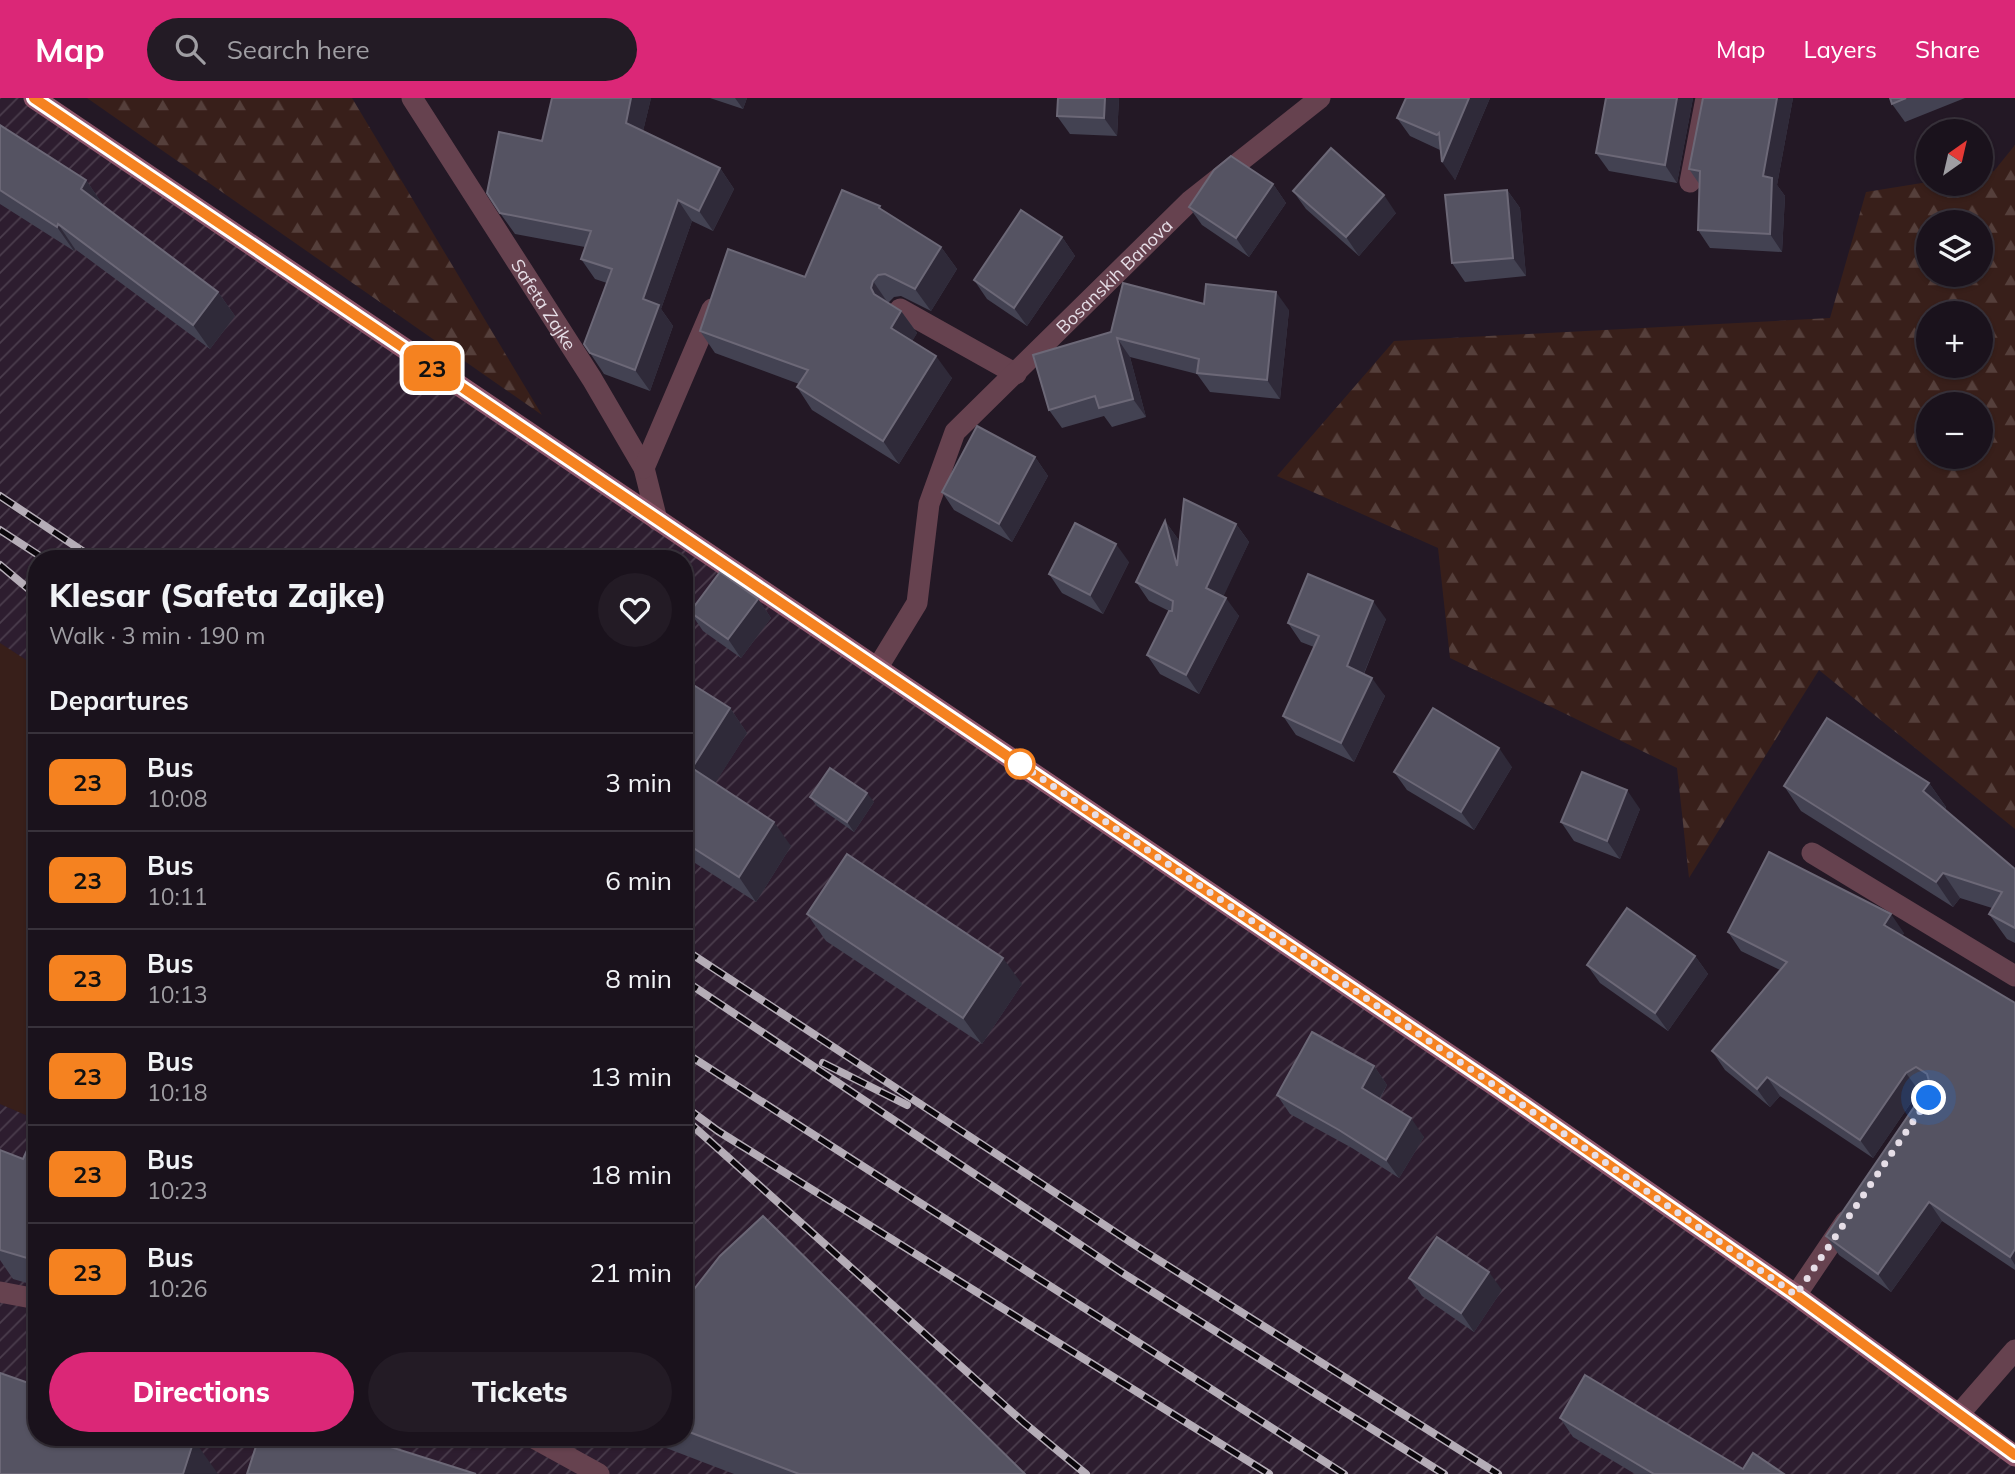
<!DOCTYPE html>
<html lang="en">
<head>
<meta charset="utf-8">
<style>
  body { margin:0; font-family:Mulish,sans-serif; background:#231b25; color:#f1f3f6; height:100vh; display:flex; flex-direction:column; font-size:26px; white-space:nowrap }
  * { box-sizing:border-box; margin:0 }
  p { font-size:23px; color:#9f9ea3 }
  .icon { flex:none; width:38px; height:38px; fill:none; stroke:currentColor; stroke-width:2; stroke-linecap:round; stroke-linejoin:round }
  .map { position:relative; flex:1; overflow:hidden }
  .side { position:absolute; left:28px; top:452px; width:665px; height:896px; display:flex; flex-direction:column; background:#1a121c; border-radius:28px; box-shadow:0 2px 5px #0004,0 0 0 2px #38323b }
  .side>* { flex:none }
  .badge { padding:0 14px; border-radius:10px; font-size:24px; line-height:46px }
  .needle { width:46px; rotate:34deg }
  .fabs { position:absolute; left:1916px; top:21px; display:grid; gap:14px }
  .fabs a { display:grid; place-items:center; width:77px; height:77px; border-radius:50%; background:#1a121c; box-shadow:0 2px 5px #0004,0 0 0 2px #38323b; font-size:35px }
  .you { position:absolute; width:35px; height:35px; margin:-18px; border:5px solid #fff; border-radius:50%; background:#1a73e8; box-shadow:0 0 0 10px #1a73e833 }
  .map>.badge { position:absolute; translate:-50% -50%; box-shadow:0 0 0 4px #fff }
  h2 { padding:0 21px; font-size:26px; line-height:63px }
  .round { display:grid; place-items:center; flex:none; width:74px; height:74px; border-radius:37px; background:#231b25 }
  .overview { display:flex; align-items:center; justify-content:space-between; height:119px; padding:0 21px }
  h1 { font-size:33px; font-weight:800; line-height:52px }
  .action { display:flex; gap:14px; margin-top:auto; padding:14px 21px }
  .action a { flex:1; height:80px; border-radius:42px; background:#db2777; color:#fff; font-size:28px; font-weight:800; line-height:80px; text-align:center }
  .action a+a { background:#231b25; color:#f1f3f6 }
  ul { padding:0; list-style:none }
  li { display:flex; align-items:center; gap:21px; height:98px; padding:0 21px; border-top:2px solid #38323b }
  li div { flex:1 }
  li b { display:block; font-size:26px }
  li em { font-style:normal }
  li .badge { min-width:77px; font-weight:700; text-align:center }
  header { display:flex; align-items:center; gap:42px; box-sizing:border-box; height:98px; padding:0 35px; background:#db2777; color:#fff }
  header strong { font-size:33px }
  nav { display:flex; gap:38px; margin-inline-start:auto; font-size:24px }
  .search { width:490px; height:63px; background:#231b25; display:flex; align-items:center; gap:18px; box-sizing:border-box; padding:0 24px; border-radius:38px; color:#9f9ea3; font-size:26px }
  .map>svg:first-child { display:block }
</style>
</head>
<body>
<header>
<strong>Map</strong>
<div class="search"><svg class="icon" aria-label="search" viewBox="0 0 24 24"><circle cx="10" cy="10" r="6"/><path d="M15 15l6 6"/></svg>Search here</div>
<nav><a>Map</a><a>Layers</a><a>Share</a></nav>
</header>
<div class="map">
<svg width="2015" height="1376" viewBox="0 0 2015 1376">
  <defs>
    <pattern id="industrial-furrows" width="10" height="10" patternUnits="userSpaceOnUse" patternTransform="scale(1.75)"><rect width="10" height="10" fill="#2d1d2f"/><path d="M-1 1l2-2M0 10L10 0M9 11l2-2" fill="none" stroke="#4b3d4d"/></pattern>
    <pattern id="forest-firs" width="22" height="20" patternUnits="userSpaceOnUse" patternTransform="scale(1.75)"><rect width="22" height="20" fill="#381f1a"/><path d="M5 1l3.5 6h-7zM16 11l3.5 6h-7z" fill="#553f3b"/></pattern>
  </defs>
  <rect width="100%" height="100%" fill="#231825"/>
  <path fill="url(#industrial-furrows)" d="M 0,0 L 34,0 L 1314,865 L 2015,1366 L 2015,1376 L 0,1376 L 0,404 L 87,460 L 37,460 L 37,1339 L 684,1339 L 684,460 L 93,460 L 0,398 Z"/>
  <path fill="#381f1a" d="M 0,545 L 37,569 L 37,1022 L 0,1006 Z"/>
  <g fill="url(#forest-firs)" fill-rule="evenodd">
    <path d="M 87,0 L 352,0 L 542,317 Z"/>
    <path d="M 2015,47 L 2015,731 L 1819,572 L 1689,780 L 1677,670 L 1450,560 L 1438,450 L 1277,378 L 1394,243 L 1830,220 L 1866,94 L 1928,84 L 1981,86 L 1981,76 L 1994,73 ZM 1928,124 L 1981,124 L 1981,177 L 1928,177 ZM 1928,215 L 1981,215 L 1981,268 L 1928,268 ZM 1928,306 L 1981,306 L 1981,359 L 1928,359 Z"/>
  </g>
  <g fill="none" stroke-linecap="round" stroke-linejoin="round">
    <g stroke="#66424f" stroke-width="21">
      <path id="s1" d="M 412,0 L 592,281 L 644,370 L 657,422"/>
      <path d="M 1690,84 L 1706,0"/>
      <path d="M 900,211 L 1016,276"/>
      <path d="M 644,370 L 712,211"/>
      <path id="s2" d="M 878,569 L 917,505 L 929,406 L 955,334 L 1190,103 L 1320,0"/>
      <path d="M 1812,755 L 2015,878"/>
      <path d="M 0,1194 L 37,1201"/>
      <path d="M 1796,1197 L 1846,1123"/>
      <path d="M 1960,1315 L 2015,1252"/>
      <path d="M 532,1339 L 599,1376"/>
    </g>
    <path stroke="#8f566b" stroke-width="21" d="M 34,0 L 1494,987 L 1796,1197 L 2015,1358"/>
    <defs>
      <g id="rail">
        <path d="M 0,398 L 93,460"/>
        <path d="M 0,432 L 43,460"/>
        <path d="M 0,467 L 37,498"/>
        <path d="M 684,851 L 1141,1151 L 1498,1376"/>
        <path d="M 684,882 L 1121,1174 L 1444,1376"/>
        <path d="M 684,954 L 1344,1376"/>
        <path d="M 823,965 L 907,1007"/>
        <path d="M 684,1008 L 718,1033 L 1269,1376"/>
        <path d="M 684,1020 L 1023,1324 L 1086,1376"/>
      </g>
    </defs>
    <use href="#rail" stroke="#b5adb7" stroke-width="8"/>
    <use href="#rail" stroke="#0a060b" stroke-width="5" stroke-dasharray="16" stroke-linecap="butt"/>
  </g>
  <g fill="#434252">
    <path d="M 552,0 L 651,0 L 643,33 L 720,70 L 734,91 L 713,133 L 692,123 L 661,211 L 673,228 L 650,293 L 604,276 L 590,255 L 607,185 L 595,181 L 581,161 L 585,149 L 515,136 L 500,115 L 542,43 Z"/>
    <path d="M 710,0 L 747,0 L 743,11 Z"/>
    <path d="M 1119,0 L 1117,38 L 1070,36 L 1057,18 Z"/>
    <path d="M 1406,0 L 1490,0 L 1455,82 L 1440,52 L 1410,38 L 1397,20 Z"/>
    <path d="M 1606,0 L 1693,0 L 1677,85 L 1609,73 L 1596,55 Z"/>
    <path d="M 1703,0 L 1793,0 L 1777,87 L 1785,98 L 1782,154 L 1710,150 L 1698,132 L 1700,87 L 1689,71 Z"/>
    <path d="M 1890,0 L 1965,0 L 1905,24 L 1892,6 Z"/>
    <path d="M 0,27 L 86,82 L 103,107 L 103,108 L 218,194 L 235,218 L 210,251 L 75,151 L 74,153 L 0,106 Z"/>
    <path d="M 1273,86 L 1286,105 L 1249,159 L 1202,127 L 1189,109 Z"/>
    <path d="M 1507,92 L 1520,110 L 1526,178 L 1465,184 L 1452,165 Z"/>
    <path d="M 1293,93 L 1396,115 L 1359,158 L 1306,111 Z"/>
    <path d="M 883,113 L 941,149 L 957,171 L 931,213 L 901,198 L 894,199 L 888,205 L 901,213 L 917,235 L 912,243 L 952,280 L 899,366 L 812,312 L 797,289 L 799,286 L 715,255 L 700,233 L 805,179 Z"/>
    <path d="M 1062,139 L 1075,158 L 1027,228 L 987,201 L 974,182 Z"/>
    <path d="M 1204,206 L 1289,212 L 1280,301 L 1210,294 L 1197,276 L 1130,259 L 1146,319 L 1112,329 L 1104,318 L 1062,330 L 1049,312 L 1033,257 Z"/>
    <path d="M 1035,359 L 1048,378 L 1012,444 L 954,412 L 942,394 Z"/>
    <path d="M 1165,423 L 1178,441 L 1179,446 L 1236,426 L 1249,444 L 1223,498 L 1239,518 L 1199,596 L 1160,576 L 1147,557 L 1169,513 L 1149,503 L 1136,484 Z"/>
    <path d="M 1129,464 L 1103,516 L 1062,495 L 1049,476 Z"/>
    <path d="M 758,501 L 771,520 L 741,560 L 703,533 L 690,514 Z"/>
    <path d="M 1386,521 L 1364,576 L 1385,598 L 1354,664 L 1296,637 L 1283,618 L 1314,549 L 1301,544 L 1288,525 Z"/>
    <path d="M 684,581 L 730,610 L 747,635 L 715,685 L 791,748 L 756,804 L 684,758 Z"/>
    <path d="M 1512,669 L 1474,732 L 1407,692 L 1394,674 Z"/>
    <path d="M 1929,685 L 1946,709 L 1945,712 L 2015,771 L 2015,845 L 2007,841 L 1989,816 L 1992,810 L 1960,800 L 1953,809 L 1801,713 L 1784,688 Z"/>
    <path d="M 810,699 L 874,704 L 854,734 L 817,708 Z"/>
    <path d="M 1640,711 L 1620,761 L 1574,743 L 1561,724 Z"/>
    <path d="M 807,816 L 1022,886 L 982,946 L 826,843 Z"/>
    <path d="M 1728,834 L 1904,835 L 1902,838 L 2015,905 L 2015,1172 L 1942,1123 L 1891,1194 L 1839,1157 L 1826,1138 L 1927,989 L 1919,993 L 1873,1060 L 1780,998 L 1770,1009 L 1725,972 L 1712,953 L 1780,872 L 1741,853 Z"/>
    <path d="M 1695,858 L 1708,876 L 1668,933 L 1600,885 L 1587,867 Z"/>
    <path d="M 1374,968 L 1387,987 L 1380,1001 L 1424,1039 L 1399,1080 L 1352,1050 L 1290,1016 L 1277,997 Z"/>
    <path d="M 37,1036 L 37,1188 L 13,1181 L 0,1162 L 0,1052 L 23,1061 Z"/>
    <path d="M 1409,1180 L 1502,1192 L 1474,1234 L 1422,1198 Z"/>
    <path d="M 684,1204 L 1025,1376 L 734,1376 L 653,1345 L 648,1339 L 684,1339 Z"/>
    <path d="M 1560,1320 L 1743,1371 L 1784,1376 L 1635,1376 L 1573,1339 Z"/>
  </g>
  <g fill="#2f2a39">
    <path d="M 631,0 L 651,0 L 640,46 L 626,25 Z"/>
    <path d="M 735,0 L 747,0 L 743,11 Z"/>
    <path d="M 1105,0 L 1119,0 L 1117,38 L 1104,20 Z"/>
    <path d="M 1469,0 L 1490,0 L 1455,82 L 1442,64 L 1447,52 L 1437,37 Z"/>
    <path d="M 1677,0 L 1693,0 L 1677,85 L 1665,67 Z"/>
    <path d="M 1777,0 L 1793,0 L 1777,87 L 1785,98 L 1782,154 L 1770,136 L 1763,78 Z"/>
    <path d="M 720,70 L 734,91 L 713,133 L 699,113 Z"/>
    <path d="M 86,82 L 103,107 L 98,116 L 81,91 Z"/>
    <path d="M 1273,86 L 1286,105 L 1249,159 L 1236,140 Z"/>
    <path d="M 1507,92 L 1520,110 L 1526,178 L 1513,160 Z"/>
    <path d="M 1384,97 L 1396,115 L 1359,158 L 1346,139 Z"/>
    <path d="M 678,102 L 692,123 L 661,211 L 673,228 L 650,293 L 635,272 L 643,201 Z"/>
    <path d="M 58,126 L 75,151 L 74,153 L 57,129 Z"/>
    <path d="M 1062,139 L 1075,158 L 1027,228 L 1014,210 Z"/>
    <path d="M 941,149 L 957,171 L 931,213 L 915,191 Z"/>
    <path d="M 873,183 L 888,205 L 874,196 L 871,190 Z"/>
    <path d="M 218,194 L 235,218 L 210,251 L 193,227 Z"/>
    <path d="M 1276,194 L 1289,212 L 1280,301 L 1267,282 Z"/>
    <path d="M 901,213 L 917,235 L 907,252 L 891,230 Z"/>
    <path d="M 1117,240 L 1130,259 L 1146,319 L 1133,301 Z"/>
    <path d="M 936,258 L 952,280 L 899,366 L 883,343 Z"/>
    <path d="M 1035,359 L 1048,378 L 1012,444 L 999,426 Z"/>
    <path d="M 1165,423 L 1178,441 L 1190,487 L 1177,468 Z"/>
    <path d="M 1236,426 L 1249,444 L 1219,508 L 1206,490 Z"/>
    <path d="M 1116,446 L 1129,464 L 1103,516 L 1090,497 Z"/>
    <path d="M 1226,500 L 1239,518 L 1199,596 L 1186,577 Z"/>
    <path d="M 758,501 L 771,520 L 741,560 L 728,541 Z"/>
    <path d="M 1373,503 L 1386,521 L 1359,587 L 1347,568 Z"/>
    <path d="M 1372,580 L 1385,598 L 1354,664 L 1341,645 Z"/>
    <path d="M 730,610 L 747,635 L 709,695 L 692,670 Z"/>
    <path d="M 1499,650 L 1512,669 L 1474,732 L 1461,714 Z"/>
    <path d="M 1929,685 L 1946,709 L 1941,718 L 1923,693 Z"/>
    <path d="M 1627,692 L 1640,711 L 1620,761 L 1607,743 Z"/>
    <path d="M 867,695 L 874,704 L 854,734 L 847,724 Z"/>
    <path d="M 774,724 L 791,748 L 756,804 L 739,779 Z"/>
    <path d="M 1943,775 L 1960,800 L 1953,809 L 1936,784 Z"/>
    <path d="M 1891,816 L 1904,835 L 1897,846 L 1884,827 Z"/>
    <path d="M 1695,858 L 1708,876 L 1668,933 L 1655,915 Z"/>
    <path d="M 1003,860 L 1022,886 L 982,946 L 963,920 Z"/>
    <path d="M 1374,968 L 1387,987 L 1375,1008 L 1362,990 Z"/>
    <path d="M 1906,975 L 1919,993 L 1873,1060 L 1860,1042 Z"/>
    <path d="M 1767,979 L 1780,998 L 1770,1009 L 1757,991 Z"/>
    <path d="M 1411,1020 L 1424,1039 L 1399,1080 L 1386,1062 Z"/>
    <path d="M 684,1095 L 689,1102 L 684,1109 Z"/>
    <path d="M 1929,1104 L 1942,1123 L 1891,1194 L 1878,1176 Z"/>
    <path d="M 2015,1151 L 2015,1167 L 2010,1159 Z"/>
    <path d="M 1489,1174 L 1502,1192 L 1474,1234 L 1461,1215 Z"/>
    <path d="M 194,1342 L 218,1376 L 183,1376 Z"/>
  </g>
  <g fill="#555362" stroke="#6c6877" stroke-width="2">
    <path d="M 552,0 L 631,0 L 626,25 L 720,70 L 699,113 L 678,102 L 643,201 L 659,207 L 635,272 L 590,255 L 584,246 L 612,171 L 581,161 L 591,133 L 500,115 L 487,95 L 499,34 L 542,43 Z"/>
    <path d="M 1058,0 L 1105,0 L 1104,20 L 1057,18 Z"/>
    <path d="M 1406,0 L 1469,0 L 1442,64 L 1439,35 L 1437,37 L 1397,20 Z"/>
    <path d="M 1606,0 L 1677,0 L 1665,67 L 1596,55 Z"/>
    <path d="M 1703,0 L 1777,0 L 1763,78 L 1772,80 L 1770,136 L 1698,132 L 1700,73 L 1689,71 Z"/>
    <path d="M 1890,0 L 1906,0 L 1892,6 Z"/>
    <path d="M 0,27 L 86,82 L 81,91 L 218,194 L 193,227 L 58,126 L 57,129 L 0,92 Z"/>
    <path d="M 1331,50 L 1384,97 L 1346,139 L 1293,93 Z"/>
    <path d="M 1231,58 L 1273,86 L 1236,140 L 1189,109 L 1214,72 Z"/>
    <path d="M 842,92 L 880,108 L 879,110 L 941,149 L 915,191 L 885,176 L 878,177 L 873,183 L 871,190 L 874,196 L 901,213 L 891,230 L 936,258 L 883,343 L 797,289 L 808,272 L 700,233 L 728,151 L 805,179 Z"/>
    <path d="M 1507,92 L 1513,160 L 1452,165 L 1445,97 Z"/>
    <path d="M 1021,112 L 1062,139 L 1014,210 L 974,182 Z"/>
    <path d="M 1123,185 L 1204,206 L 1206,186 L 1276,194 L 1267,282 L 1197,275 L 1199,261 L 1117,240 L 1133,301 L 1099,310 L 1095,298 L 1049,312 L 1033,257 L 1111,234 Z"/>
    <path d="M 977,328 L 1035,359 L 999,426 L 942,394 Z"/>
    <path d="M 1184,401 L 1236,426 L 1206,490 L 1226,500 L 1186,577 L 1147,557 L 1169,513 L 1172,513 L 1173,503 L 1136,484 L 1165,423 L 1177,468 Z"/>
    <path d="M 1075,425 L 1116,446 L 1090,497 L 1049,476 Z"/>
    <path d="M 720,474 L 758,501 L 728,541 L 690,514 Z"/>
    <path d="M 1308,476 L 1373,503 L 1347,568 L 1372,580 L 1341,645 L 1283,618 L 1319,538 L 1288,525 Z"/>
    <path d="M 684,581 L 730,610 L 692,670 L 774,724 L 739,779 L 684,744 Z"/>
    <path d="M 1433,610 L 1499,650 L 1461,714 L 1394,674 Z"/>
    <path d="M 1827,620 L 1929,685 L 1923,693 L 2015,771 L 2015,830 L 1989,816 L 2002,794 L 1943,775 L 1936,784 L 1784,688 Z"/>
    <path d="M 830,670 L 867,695 L 847,724 L 810,699 Z"/>
    <path d="M 1582,674 L 1627,692 L 1607,743 L 1561,724 Z"/>
    <path d="M 1769,754 L 1891,816 L 1884,827 L 2015,905 L 2015,1151 L 2010,1159 L 1929,1104 L 1878,1176 L 1826,1138 L 1927,990 L 1929,983 L 1927,976 L 1916,969 L 1906,975 L 1860,1042 L 1767,979 L 1757,991 L 1712,953 L 1787,864 L 1728,834 Z"/>
    <path d="M 847,756 L 1003,860 L 963,920 L 807,816 Z"/>
    <path d="M 1627,810 L 1695,858 L 1655,915 L 1587,867 Z"/>
    <path d="M 1312,934 L 1374,968 L 1362,990 L 1411,1020 L 1386,1062 L 1339,1032 L 1277,997 Z"/>
    <path d="M 35,1035 L 37,1036 L 37,1163 L 0,1152 L 0,1052 L 23,1061 Z"/>
    <path d="M 763,1118 L 1025,1376 L 799,1376 L 684,1332 L 684,1204 L 720,1158 Z"/>
    <path d="M 1437,1139 L 1489,1174 L 1461,1215 L 1409,1180 Z"/>
    <path d="M 0,1275 L 37,1288 L 37,1339 L 185,1339 L 194,1342 L 183,1376 L 0,1376 Z"/>
    <path d="M 1585,1277 L 1743,1371 L 1753,1355 L 1784,1376 L 1654,1376 L 1560,1320 Z"/>
    <path d="M 259,1339 L 359,1339 L 476,1376 L 247,1376 Z"/>
  </g>
  <g fill="none" stroke-linecap="round" stroke-linejoin="round">
    <defs>
      <path id="line" d="M 34,0 L 1494,987 L 1796,1197 L 2015,1357"/>
    </defs>
    <use href="#line" stroke="#fff" stroke-width="16"/>
    <use href="#line" stroke="#f58220" stroke-width="10"/>
    <path stroke="#e6dee7" stroke-width="7" stroke-dasharray="0 12.6" d="M 1020,666 L 1016,663 L 1494,987 L 1796,1197 L 1929,1000"/>
  </g>
  <circle fill="#fff" stroke="#f58220" stroke-width="3.5" cx="1020" cy="666" r="14"/>
  <g text-anchor="middle" dominant-baseline="central" stroke-width="5" stroke-linejoin="round" paint-order="stroke">
    <g font-size="18" fill="#e6dee7" stroke="#0a060b">
      <text stroke="none"><textPath href="#s2" startOffset="474">Bosanskih Banova</textPath></text>
      <text stroke="none"><textPath href="#s1" startOffset="245">Safeta Zajke</textPath></text>
    </g>
  </g>
</svg>
<div class="fabs">
<a><svg class="needle" viewBox="-14 -14 28 28"><path d="M0-13l5 13h-10z" fill="#e53935"/><path d="M0 13l5-13h-10z" fill="#9f9ea3"/></svg></a>
<a><svg class="icon" aria-label="layers" viewBox="0 0 24 24"><path d="M12 4l9 5-9 5-9-5zM3 14l9 5 9-5"/></svg></a>
<a>+</a>
<a>−</a>
</div>
<div class="you" style="left:1929px;top:1000px"></div>
<b class="badge" style="left:432px;top:270px;background:#f58220;color:#111">23</b>
<section class="side">
<div class="overview"><div><h1>Klesar (Safeta Zajke)</h1><p>Walk · 3 min · 190 m</p></div><a class="round"><svg class="icon" aria-label="heart" viewBox="0 0 24 24"><path d="M12 20l-8-8c-3-5 5-10 8-4 3-6 11-1 8 4z"/></svg></a></div>
<h2>Departures</h2>
<ul>
<li><span class="badge" style="background:#f58220;color:#111">23</span><div><b>Bus</b><p>10:08</p></div><em>3 min</em></li>
<li><span class="badge" style="background:#f58220;color:#111">23</span><div><b>Bus</b><p>10:11</p></div><em>6 min</em></li>
<li><span class="badge" style="background:#f58220;color:#111">23</span><div><b>Bus</b><p>10:13</p></div><em>8 min</em></li>
<li><span class="badge" style="background:#f58220;color:#111">23</span><div><b>Bus</b><p>10:18</p></div><em>13 min</em></li>
<li><span class="badge" style="background:#f58220;color:#111">23</span><div><b>Bus</b><p>10:23</p></div><em>18 min</em></li>
<li><span class="badge" style="background:#f58220;color:#111">23</span><div><b>Bus</b><p>10:26</p></div><em>21 min</em></li>
</ul>
<div class="action"><a>Directions</a><a>Tickets</a></div>
</section>
</div>
</body>
</html>
